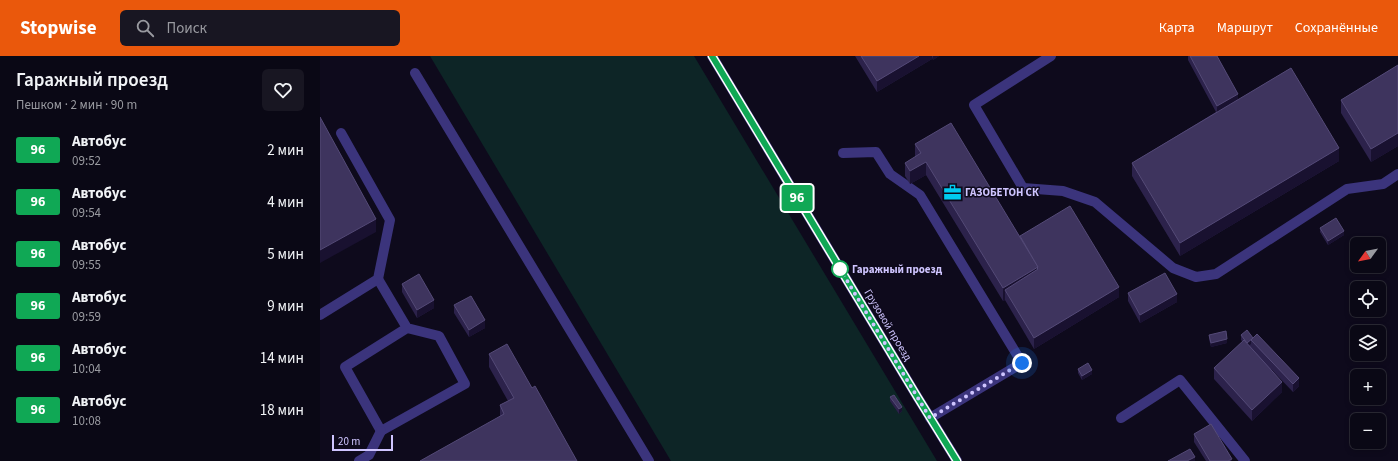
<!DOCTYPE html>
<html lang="ru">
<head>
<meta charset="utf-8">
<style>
  body { margin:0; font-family:"Source Sans 3",sans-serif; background:#181622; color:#f1f3f6; height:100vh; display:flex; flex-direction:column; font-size:15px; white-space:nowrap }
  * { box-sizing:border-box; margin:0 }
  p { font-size:13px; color:#999aa0 }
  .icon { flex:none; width:22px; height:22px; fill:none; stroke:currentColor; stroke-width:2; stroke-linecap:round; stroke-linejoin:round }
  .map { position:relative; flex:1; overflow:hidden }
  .drawer { display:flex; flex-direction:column; background:#0a0815; width:320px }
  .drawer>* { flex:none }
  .badge { padding:0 8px; border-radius:3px; font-size:14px; line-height:26px }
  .needle { width:26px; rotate:237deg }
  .tools { position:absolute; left:1030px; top:181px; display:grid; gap:8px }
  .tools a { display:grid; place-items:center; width:36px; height:36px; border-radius:6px; background:#0a0815; box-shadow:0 2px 6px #0003,0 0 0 1px #2a2934; font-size:20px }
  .scale { position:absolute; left:12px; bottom:10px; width:61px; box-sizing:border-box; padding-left:4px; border:2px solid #cfc5ff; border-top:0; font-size:11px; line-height:14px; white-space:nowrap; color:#cfc5ff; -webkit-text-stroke:3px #0e0a1c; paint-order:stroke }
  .you { position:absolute; width:20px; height:20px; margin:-10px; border:3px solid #fff; border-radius:50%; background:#1a73e8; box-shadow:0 0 0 6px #1a73e833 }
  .map>.badge { position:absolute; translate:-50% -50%; box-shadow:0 0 0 2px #fff }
  .round { display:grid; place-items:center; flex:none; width:42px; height:42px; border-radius:6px; background:#181622 }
  .head { display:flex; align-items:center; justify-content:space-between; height:68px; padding:0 16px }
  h1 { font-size:19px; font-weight:600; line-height:30px }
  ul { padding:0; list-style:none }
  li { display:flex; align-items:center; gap:12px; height:52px; padding:0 16px }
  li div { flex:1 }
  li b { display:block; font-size:15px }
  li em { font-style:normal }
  li .badge { min-width:44px; font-weight:700; text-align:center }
  header { display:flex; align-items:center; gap:24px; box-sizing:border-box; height:56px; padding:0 20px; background:#ea580c; color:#fff }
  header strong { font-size:19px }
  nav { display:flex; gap:22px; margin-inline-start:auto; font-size:14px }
  .search { width:280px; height:36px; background:#181622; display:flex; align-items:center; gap:10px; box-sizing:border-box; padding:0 14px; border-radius:6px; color:#999aa0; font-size:15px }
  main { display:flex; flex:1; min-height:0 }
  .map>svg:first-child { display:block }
</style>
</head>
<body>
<header>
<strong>Stopwise</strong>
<div class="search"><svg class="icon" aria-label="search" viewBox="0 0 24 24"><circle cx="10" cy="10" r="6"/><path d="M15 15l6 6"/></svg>Поиск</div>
<nav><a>Карта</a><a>Маршрут</a><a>Сохранённые</a></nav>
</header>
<main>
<section class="drawer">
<div class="head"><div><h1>Гаражный проезд</h1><p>Пешком · 2 мин · 90 m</p></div><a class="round"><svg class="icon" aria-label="heart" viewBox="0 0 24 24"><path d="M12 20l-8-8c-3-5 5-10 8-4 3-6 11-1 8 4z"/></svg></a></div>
<ul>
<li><span class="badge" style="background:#10a855;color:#fff">96</span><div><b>Автобус</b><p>09:52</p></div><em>2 мин</em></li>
<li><span class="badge" style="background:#10a855;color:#fff">96</span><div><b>Автобус</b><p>09:54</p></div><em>4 мин</em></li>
<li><span class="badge" style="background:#10a855;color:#fff">96</span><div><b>Автобус</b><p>09:55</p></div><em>5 мин</em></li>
<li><span class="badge" style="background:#10a855;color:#fff">96</span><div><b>Автобус</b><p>09:59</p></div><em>9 мин</em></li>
<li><span class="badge" style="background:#10a855;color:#fff">96</span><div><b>Автобус</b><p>10:04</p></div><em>14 мин</em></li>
<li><span class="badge" style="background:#10a855;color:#fff">96</span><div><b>Автобус</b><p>10:08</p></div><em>18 мин</em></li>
</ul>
</section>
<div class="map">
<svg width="1078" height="405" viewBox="0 0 1078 405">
  <rect width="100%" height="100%" fill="#0e0a1c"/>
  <path fill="#0d2526" d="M 110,0 L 374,0 L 617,405 L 351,405 Z"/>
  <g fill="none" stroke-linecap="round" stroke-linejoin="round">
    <g stroke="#3b347c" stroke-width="10">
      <path d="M 392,0 L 598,342 L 637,405"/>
      <path d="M 731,0 L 654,49 L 703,132 L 743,135 L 775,146 L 853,212 L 876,221 L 896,218 L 1027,133 L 1063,128 L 1078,118"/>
      <path d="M 95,17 L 329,405"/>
      <path d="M 523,97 L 556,96 L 570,118 L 600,139 L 702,307 L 610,362"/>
      <path d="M 58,223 L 87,272 L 119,280 L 145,328 L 61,375 L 25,311 L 87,272"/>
      <path d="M 0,259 L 58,223 L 70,164 L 21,77"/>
      <path d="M 801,362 L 860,324 L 925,405"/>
      <path d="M 39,405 L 49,399 L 61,375"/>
    </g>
  </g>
  <g fill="#2c224b">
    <path d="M 535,0 L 619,0 L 613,4 L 612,1 L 612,3 L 557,36 Z"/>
    <path d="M 868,0 L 897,0 L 918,43 L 1019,105 L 860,200 L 812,120 L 812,107 L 896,56 L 868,4 Z"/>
    <path d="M 1078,9 L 1078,90 L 1051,106 L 1021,57 L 1021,44 Z"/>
    <path d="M 595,88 L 700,180 L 799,241 L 714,293 L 685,244 L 683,245 L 606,119 L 590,128 L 585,120 L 585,107 L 595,101 Z"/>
    <path d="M 1000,172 L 1024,179 L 1008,189 L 1000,176 Z"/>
    <path d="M 82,228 L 114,252 L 97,262 L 82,236 Z"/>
    <path d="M 808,237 L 857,246 L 820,267 L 808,245 Z"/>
    <path d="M 134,249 L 165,272 L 149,281 L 134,257 Z"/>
    <path d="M 889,279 L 907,287 L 891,291 L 889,283 Z"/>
    <path d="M 921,279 L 933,282 L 979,330 L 973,336 L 951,313 L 962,336 L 932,365 L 894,323 L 894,312 L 923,286 L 921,284 Z"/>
    <path d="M 169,298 L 212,332 L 257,405 L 180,360 L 180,349 L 188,345 L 169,311 Z"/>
    <path d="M 758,313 L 772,318 L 762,324 L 758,317 Z"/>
    <path d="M 570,341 L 582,355 L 579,358 L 570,345 Z"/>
    <path d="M 874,378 L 912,405 L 886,405 L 874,386 Z"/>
  </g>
  <g fill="#191130">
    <path d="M 599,0 L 612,0 L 612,3 L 557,36 L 557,25 Z"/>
    <path d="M 613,0 L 619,0 L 613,4 Z"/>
    <path d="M 918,38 L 918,46 L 897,57 L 897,50 Z"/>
    <path d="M 1078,77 L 1078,90 L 1051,106 L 1051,93 Z"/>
    <path d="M 1019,92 L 1019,105 L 860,200 L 860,187 Z"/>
    <path d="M 606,106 L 606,119 L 590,128 L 590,115 Z"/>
    <path d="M 56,163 L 56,176 L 0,207 L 0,194 Z"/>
    <path d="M 1024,175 L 1024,179 L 1008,189 L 1008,185 Z"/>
    <path d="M 718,211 L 718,224 L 685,234 L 685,244 L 683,245 L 683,232 Z"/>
    <path d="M 799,231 L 799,241 L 714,293 L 714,282 Z"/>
    <path d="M 857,238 L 857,246 L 820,267 L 820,259 Z"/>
    <path d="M 114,244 L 114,252 L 97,262 L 97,254 Z"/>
    <path d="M 165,264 L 165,272 L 149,281 L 149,274 Z"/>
    <path d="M 933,282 L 931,284 L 931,288 L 927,291 L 927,287 Z"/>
    <path d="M 907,283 L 907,287 L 891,291 L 891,287 Z"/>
    <path d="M 772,314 L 772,318 L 762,324 L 762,320 Z"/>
    <path d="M 979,322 L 979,330 L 973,336 L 973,328 Z"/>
    <path d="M 962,326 L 962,336 L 932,365 L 932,354 Z"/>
    <path d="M 582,351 L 582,355 L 579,358 L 579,353 Z"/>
    <path d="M 875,401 L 875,405 L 867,405 Z"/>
  </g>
  <g fill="#3e345e" stroke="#544a77">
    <path d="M 541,0 L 599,0 L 557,25 Z"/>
    <path d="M 870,0 L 897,0 L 918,38 L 897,50 Z"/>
    <path d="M 1078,9 L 1078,77 L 1051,93 L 1021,44 Z"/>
    <path d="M 971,12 L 1019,92 L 860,187 L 812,107 Z"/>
    <path d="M 0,61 L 56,163 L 0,194 Z"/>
    <path d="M 631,67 L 718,211 L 683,232 L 606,106 L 590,115 L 585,107 L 601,97 L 595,88 Z"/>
    <path d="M 750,150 L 799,231 L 714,282 L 685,234 L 718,213 L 717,212 L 718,211 L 700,180 Z"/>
    <path d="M 1016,162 L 1024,175 L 1008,185 L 1000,172 Z"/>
    <path d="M 845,217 L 857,238 L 820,259 L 808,237 Z"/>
    <path d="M 99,218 L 114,244 L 97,254 L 82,228 Z"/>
    <path d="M 151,240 L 165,264 L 149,274 L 134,249 Z"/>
    <path d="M 927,274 L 933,282 L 927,287 L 921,279 Z"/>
    <path d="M 906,275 L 907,283 L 891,287 L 889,279 Z"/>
    <path d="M 937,278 L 979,322 L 973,328 L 931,284 Z"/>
    <path d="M 924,284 L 962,326 L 932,354 L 894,312 Z"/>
    <path d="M 187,288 L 212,332 L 215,330 L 257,405 L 100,405 L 184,358 L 180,349 L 194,342 L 169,298 Z"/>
    <path d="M 768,307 L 772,314 L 762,320 L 758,313 Z"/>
    <path d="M 574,339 L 582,351 L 579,353 L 570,341 Z"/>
    <path d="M 891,368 L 912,403 L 908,405 L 890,405 L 874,378 Z"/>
    <path d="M 870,393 L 875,401 L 867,405 L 848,405 Z"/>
  </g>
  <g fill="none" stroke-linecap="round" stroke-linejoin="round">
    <defs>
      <path id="line" d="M 392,0 L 598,342 L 637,405"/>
    </defs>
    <use href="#line" stroke="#fff" stroke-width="9"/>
    <use href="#line" stroke="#10a855" stroke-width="6"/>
    <path stroke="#cfc5ff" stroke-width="4" stroke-dasharray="0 7.2" d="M 520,213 L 610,362 L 702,307"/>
  </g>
  <defs>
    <symbol id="office-bare" viewBox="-9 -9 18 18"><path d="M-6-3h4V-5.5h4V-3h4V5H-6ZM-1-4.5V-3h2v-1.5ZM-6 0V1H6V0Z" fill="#00cbf0" stroke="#0e0a1c" stroke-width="2.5" paint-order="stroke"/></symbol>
  </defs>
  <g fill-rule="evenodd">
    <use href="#office-bare" x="620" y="124" width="25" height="25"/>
  </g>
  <circle fill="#fff" stroke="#10a855" stroke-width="2" cx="520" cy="213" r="8"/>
  <g text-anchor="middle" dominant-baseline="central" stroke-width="3" stroke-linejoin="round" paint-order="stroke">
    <g font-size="11" font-weight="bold" fill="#cfc5ff" stroke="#0e0a1c" text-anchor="start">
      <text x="645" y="136">ГАЗОБЕТОН СК</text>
    </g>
    <g font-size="11" font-weight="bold" fill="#cfc5ff" stroke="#0e0a1c" text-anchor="start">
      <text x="532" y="213">Гаражный проезд</text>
    </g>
    <g font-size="11" fill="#cfc5ff" stroke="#0e0a1c">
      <text transform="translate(568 269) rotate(59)">Грузовой проезд</text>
    </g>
  </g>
</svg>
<div class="tools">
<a><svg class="needle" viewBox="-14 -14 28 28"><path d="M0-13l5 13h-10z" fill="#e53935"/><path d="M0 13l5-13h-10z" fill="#999aa0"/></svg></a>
<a><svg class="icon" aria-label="locate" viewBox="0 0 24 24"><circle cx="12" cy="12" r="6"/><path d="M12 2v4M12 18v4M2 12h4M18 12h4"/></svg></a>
<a><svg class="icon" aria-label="layers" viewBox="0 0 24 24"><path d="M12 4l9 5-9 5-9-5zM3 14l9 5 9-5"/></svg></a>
<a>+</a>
<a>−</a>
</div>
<div class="scale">20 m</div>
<div class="you" style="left:702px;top:307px"></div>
<b class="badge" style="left:477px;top:142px;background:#10a855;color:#fff">96</b>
</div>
</main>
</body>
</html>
